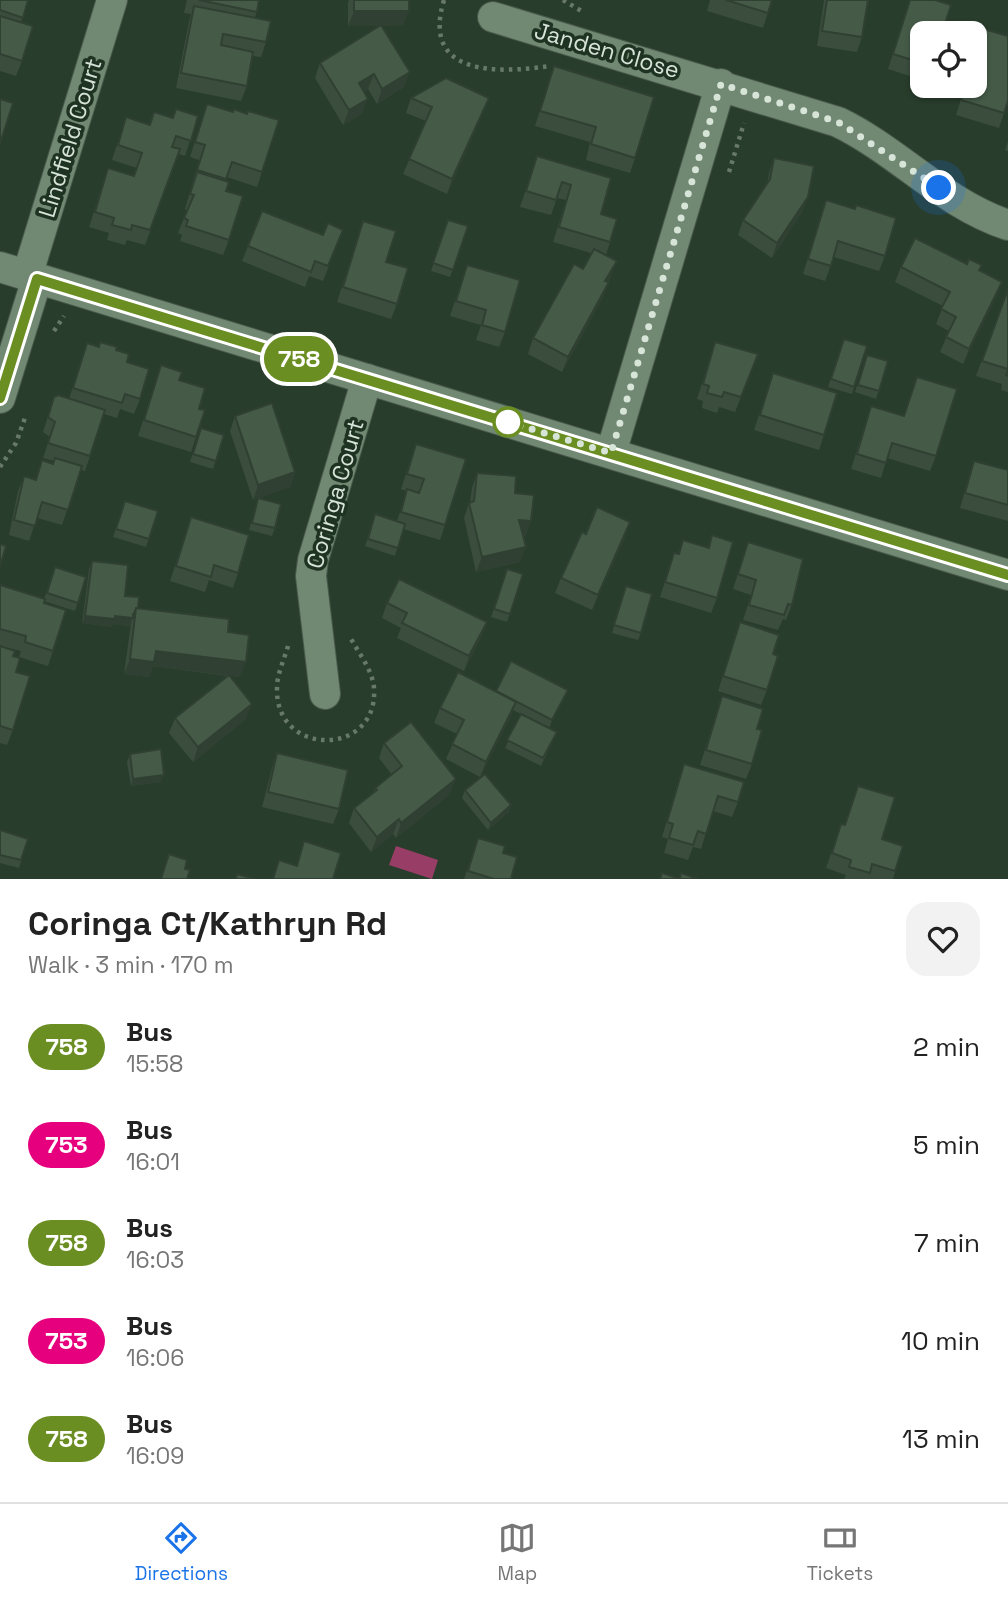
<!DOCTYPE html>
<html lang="en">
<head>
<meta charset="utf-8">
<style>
  body { margin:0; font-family:"Space Grotesk",sans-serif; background:#f2f2f2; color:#222; height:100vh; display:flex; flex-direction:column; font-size:26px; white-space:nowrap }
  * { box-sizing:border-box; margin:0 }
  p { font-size:23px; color:#767676 }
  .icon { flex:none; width:38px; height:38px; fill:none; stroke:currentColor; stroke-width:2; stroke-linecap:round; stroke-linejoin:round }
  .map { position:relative; height:879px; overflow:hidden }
  .panel { display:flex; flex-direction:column; background:#fff; flex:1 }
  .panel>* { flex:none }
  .badge { padding:0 14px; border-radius:23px; font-size:24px; line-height:46px }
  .buttons { position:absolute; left:910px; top:21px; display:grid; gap:14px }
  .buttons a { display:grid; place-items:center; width:77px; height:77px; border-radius:14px; background:#fff; box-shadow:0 2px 5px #0004; font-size:35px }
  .you { position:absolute; width:35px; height:35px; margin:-18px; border:5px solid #fff; border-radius:50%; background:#1a73e8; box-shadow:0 0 0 10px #1a73e833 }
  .map>.badge { position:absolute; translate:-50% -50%; box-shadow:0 0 0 4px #fff }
  .round { display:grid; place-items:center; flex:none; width:74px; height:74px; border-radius:21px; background:#f2f2f2 }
  .summary { display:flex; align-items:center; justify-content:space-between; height:119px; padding:0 28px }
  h1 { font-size:33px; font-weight:700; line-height:52px }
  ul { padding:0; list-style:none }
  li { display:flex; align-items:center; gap:21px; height:98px; padding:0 28px }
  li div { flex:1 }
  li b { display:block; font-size:26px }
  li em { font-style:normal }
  li .badge { min-width:77px; font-weight:700; text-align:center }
  .tab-bar { display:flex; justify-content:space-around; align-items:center; height:98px; border-top:2px solid #e0e0e0; background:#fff; font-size:19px; color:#767676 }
  .tab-bar a { display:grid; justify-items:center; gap:4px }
  .tab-bar .selected { color:#1a73e8 }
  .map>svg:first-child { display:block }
</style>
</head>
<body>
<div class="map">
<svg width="1008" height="879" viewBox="0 0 1008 879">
  <rect width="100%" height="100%" fill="#293d2c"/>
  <path fill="#983d65" d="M 396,846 L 438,860 L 432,879 L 389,865 Z"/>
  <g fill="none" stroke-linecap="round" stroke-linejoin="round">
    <defs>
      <g id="minor">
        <path d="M 493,17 L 838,122 C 898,151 944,204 1008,225"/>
        <path d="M 0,267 L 1008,575"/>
        <path d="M 27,276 L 112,0"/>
        <path d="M 0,398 L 37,279"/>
        <path d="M 611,453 L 721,84"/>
        <path d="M 325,694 L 311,576 L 313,560 L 367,379"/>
      </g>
    </defs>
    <use href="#minor" stroke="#485a4b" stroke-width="32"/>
    <g stroke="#68796a" stroke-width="4.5" stroke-dasharray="3.5 5" stroke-linecap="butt">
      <path d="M 444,0 C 420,78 501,73 550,66"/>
      <path d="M 563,0 L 583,12"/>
      <path d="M 729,172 L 744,123"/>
      <path d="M 54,331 L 64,316"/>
      <path d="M 0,467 L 16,443 L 26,415"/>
      <path d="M 288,646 C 284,660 277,674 277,688 C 275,758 379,757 374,688 C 372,668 358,653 349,635"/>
    </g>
    <use href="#minor" stroke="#718873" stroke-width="30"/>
  </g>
  <g fill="#3b4e3e">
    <path d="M 0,0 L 28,0 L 21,22 L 22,61 L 16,76 L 0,71 Z"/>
    <path d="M 187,0 L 259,0 L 255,18 L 266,42 L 261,57 L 253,56 L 247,86 L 241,101 L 176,88 L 189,21 L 191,14 L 184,13 Z"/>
    <path d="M 349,0 L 409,0 L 403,26 L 382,26 L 404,87 L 377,104 L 368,89 L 364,92 L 362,114 L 343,125 L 315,78 L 320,63 L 380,26 L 348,26 L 348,3 Z"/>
    <path d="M 710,0 L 772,0 L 763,28 L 707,11 Z"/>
    <path d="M 824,0 L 868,0 L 862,37 L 857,52 L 817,46 Z"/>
    <path d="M 910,0 L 922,33 L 922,80 L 888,69 Z"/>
    <path d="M 984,29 L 1008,101 L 999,128 L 956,115 L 965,86 L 975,86 L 975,56 Z"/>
    <path d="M 554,66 L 635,158 L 630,173 L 586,160 L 590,142 L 535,126 Z"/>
    <path d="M 411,98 L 489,98 L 483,113 L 447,194 L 403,174 L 426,121 L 406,113 Z"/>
    <path d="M 207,104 L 262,172 L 257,187 L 227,177 L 226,181 L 229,240 L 223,255 L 180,241 L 182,235 L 178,233 L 187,210 L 185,209 L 199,160 L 190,157 Z"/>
    <path d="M 154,112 L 172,118 L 198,116 L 185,156 L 179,154 L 145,245 L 127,240 L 125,245 L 107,240 L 109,233 L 89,227 L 108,168 L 134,176 L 137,168 L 112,160 L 126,117 L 150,124 Z"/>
    <path d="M 1008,141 L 1008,151 L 1005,150 Z"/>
    <path d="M 537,156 L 611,178 L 601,214 L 610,242 L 606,255 L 611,276 L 608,282 L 603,297 L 562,372 L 528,354 L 533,338 L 583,269 L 591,253 L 553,242 L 566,200 L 557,198 L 551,215 L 520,207 Z"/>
    <path d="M 774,158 L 808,197 L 802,212 L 772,258 L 738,235 L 743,220 L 767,185 L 769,173 Z"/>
    <path d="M 826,200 L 885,256 L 879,271 L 834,257 L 825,281 L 803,274 Z"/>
    <path d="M 448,220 L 468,226 L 450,277 L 431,271 Z"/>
    <path d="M 363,221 L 386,262 L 397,304 L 391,319 L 337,302 Z"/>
    <path d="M 343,230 L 323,281 L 309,276 L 305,287 L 242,261 L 248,246 L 323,235 Z"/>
    <path d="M 967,264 L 982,265 L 980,271 L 996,297 L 963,364 L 940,352 L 949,331 L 936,324 L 943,306 L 895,282 L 901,267 Z"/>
    <path d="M 467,265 L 505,332 L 499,347 L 476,340 L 481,325 L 450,316 Z"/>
    <path d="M 1008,289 L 1008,392 L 1001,390 L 1002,384 L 976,376 Z"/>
    <path d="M 844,339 L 867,346 L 852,394 L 828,387 Z"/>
    <path d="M 715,342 L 758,354 L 735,412 L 719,407 L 717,413 L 702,408 L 703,401 L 697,399 Z"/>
    <path d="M 87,343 L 116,350 L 127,362 L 140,399 L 134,414 L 120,409 L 117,418 L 104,414 L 85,471 L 81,470 L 62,525 L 37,518 L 29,541 L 9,535 L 18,491 L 24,476 L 35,480 L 53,464 L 54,461 L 43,458 L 50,437 L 43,432 L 54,397 L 69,399 Z"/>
    <path d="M 867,355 L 888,361 L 876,399 L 855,392 Z"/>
    <path d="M 161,365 L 179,380 L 199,409 L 196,437 L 191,452 L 138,436 Z"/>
    <path d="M 773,373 L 824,435 L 819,450 L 754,430 Z"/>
    <path d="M 917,377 L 936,456 L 930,471 L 887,458 L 881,478 L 851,469 L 871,406 L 904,416 Z"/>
    <path d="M 235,416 L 295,472 L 290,487 L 253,500 L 230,431 Z"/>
    <path d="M 201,428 L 224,435 L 213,469 L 190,462 Z"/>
    <path d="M 416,444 L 445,525 L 440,540 L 403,529 L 395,556 L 365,546 L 375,514 L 397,521 L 407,491 L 401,489 Z"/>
    <path d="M 974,461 L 1008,470 L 1008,521 L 960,508 L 969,476 Z"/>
    <path d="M 477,473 L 515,493 L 526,536 L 523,536 L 520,562 L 476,572 L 464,518 L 469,503 L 470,502 L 472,488 Z"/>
    <path d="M 258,498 L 275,528 L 272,536 L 249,530 Z"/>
    <path d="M 125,501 L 158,511 L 146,547 L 113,537 Z"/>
    <path d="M 191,517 L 238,573 L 233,588 L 209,580 L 205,592 L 170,581 Z"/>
    <path d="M 586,534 L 625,537 L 592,610 L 555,593 L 561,578 Z"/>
    <path d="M 712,535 L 717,598 L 711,613 L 660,597 L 674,553 L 678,554 L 683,540 L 708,547 Z"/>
    <path d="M 748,542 L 792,605 L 786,620 L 783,619 L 778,630 L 743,620 L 751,595 L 733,589 Z"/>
    <path d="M 92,561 L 138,608 L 228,632 L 240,677 L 230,676 L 246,719 L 193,762 L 169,733 L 175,718 L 228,676 L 153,666 L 149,677 L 124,674 L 131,623 L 130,626 L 113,624 L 112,627 L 82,623 L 89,569 Z"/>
    <path d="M 55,567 L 86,577 L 75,611 L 44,601 L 44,603 L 53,651 L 48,666 L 19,657 L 21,651 L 0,646 L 0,585 L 44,599 Z"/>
    <path d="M 507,569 L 523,574 L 507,622 L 491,617 Z"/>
    <path d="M 623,594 L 641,633 L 638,640 L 612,633 Z"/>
    <path d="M 387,603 L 487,622 L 481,637 L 464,671 L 397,638 L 401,628 L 382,618 Z"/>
    <path d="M 740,622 L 773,654 L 767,690 L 761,705 L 718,691 Z"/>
    <path d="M 0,646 L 13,656 L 16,672 L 13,730 L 7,745 L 0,743 Z"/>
    <path d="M 568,690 L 549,728 L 557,732 L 541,766 L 505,748 L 521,714 L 513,710 L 480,777 L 446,759 L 457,734 L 434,723 L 440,708 L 496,691 Z"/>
    <path d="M 722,696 L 757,729 L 752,764 L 746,779 L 700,765 Z"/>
    <path d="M 384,743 L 450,794 L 396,838 L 393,834 L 371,852 L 349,823 L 354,808 L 373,793 L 375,788 L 392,775 L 379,758 Z"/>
    <path d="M 277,753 L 339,809 L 333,824 L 262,807 L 272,768 Z"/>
    <path d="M 130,754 L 161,782 L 131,786 L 127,762 Z"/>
    <path d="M 684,764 L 738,802 L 732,817 L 713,811 L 701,849 L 693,847 L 688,860 L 664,853 L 668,839 L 662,837 Z"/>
    <path d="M 858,786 L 882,839 L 903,846 L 893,879 L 844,879 L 846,875 L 826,868 L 841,824 L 845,825 Z"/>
    <path d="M 465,790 L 511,805 L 508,813 L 488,830 L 462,798 Z"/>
    <path d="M 0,830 L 28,839 L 19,868 L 0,863 Z"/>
    <path d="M 478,838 L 511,879 L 464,879 Z"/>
  </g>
  <g fill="#304032">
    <path d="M 354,11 L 409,11 L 403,26 L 348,26 Z"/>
    <path d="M 410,72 L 404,87 L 377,104 L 382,89 Z"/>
    <path d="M 374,74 L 368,89 L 353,99 L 359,83 Z"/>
    <path d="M 489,98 L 483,113 L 447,194 L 452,179 Z"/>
    <path d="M 368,99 L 362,114 L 343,125 L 349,110 Z"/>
    <path d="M 808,197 L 802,212 L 772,258 L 777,243 Z"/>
    <path d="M 617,261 L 611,276 L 600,296 L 605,281 Z"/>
    <path d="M 609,282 L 603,297 L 562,372 L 568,357 Z"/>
    <path d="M 1002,282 L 996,297 L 963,364 L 969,349 Z"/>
    <path d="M 295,472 L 290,487 L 253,500 L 258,485 Z"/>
    <path d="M 519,520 L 531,521 L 526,536 L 514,535 Z"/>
    <path d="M 630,522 L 625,537 L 592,610 L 598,595 Z"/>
    <path d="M 526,547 L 520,562 L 476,572 L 482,557 Z"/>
    <path d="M 134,614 L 130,626 L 113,624 L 112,627 L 82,623 L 85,616 Z"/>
    <path d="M 487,622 L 481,637 L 464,671 L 469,656 Z"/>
    <path d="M 156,651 L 246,662 L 240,677 L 153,666 L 149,677 L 124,674 L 130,659 Z"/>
    <path d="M 568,690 L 565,697 L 549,728 L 552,720 Z"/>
    <path d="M 516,702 L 511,717 L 480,777 L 486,762 Z"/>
    <path d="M 252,704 L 246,719 L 193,762 L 198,747 Z"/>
    <path d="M 164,775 L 161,782 L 131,786 L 133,779 Z"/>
    <path d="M 456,779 L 450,794 L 396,838 L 401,823 Z"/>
    <path d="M 511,805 L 508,813 L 488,830 L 491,823 Z"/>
    <path d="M 399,819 L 393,834 L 371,852 L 377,837 Z"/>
  </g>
  <g fill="#455b48" stroke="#304032" stroke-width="2">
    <path d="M 0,0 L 28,0 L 23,18 L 0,10 Z"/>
    <path d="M 199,0 L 259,0 L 257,12 Z"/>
    <rect x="354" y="0" width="55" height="11"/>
    <path d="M 726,0 L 772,0 L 768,13 Z"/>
    <path d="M 827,0 L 868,0 L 862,37 L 822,31 Z"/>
    <path d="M 910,0 L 935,0 L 951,5 L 942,33 L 922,33 L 922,63 L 893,54 Z"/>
    <path d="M 194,6 L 271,21 L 266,42 L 223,34 L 221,45 L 253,52 L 247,86 L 181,73 Z"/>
    <path d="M 0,16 L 33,26 L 22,61 L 0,54 Z"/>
    <path d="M 381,25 L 410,72 L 382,89 L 374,74 L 359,83 L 368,99 L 349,110 L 320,63 Z"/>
    <path d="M 984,29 L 1008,36 L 1008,101 L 1004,113 L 961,100 L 966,86 L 975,86 L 975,58 Z"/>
    <path d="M 554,66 L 654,97 L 635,158 L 591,144 L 596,127 L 540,111 Z"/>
    <path d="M 446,78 L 489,98 L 452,179 L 409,159 L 432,107 L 411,98 Z"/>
    <path d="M 0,99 L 13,103 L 0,144 Z"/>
    <path d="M 207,104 L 233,112 L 234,109 L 247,114 L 248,111 L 279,120 L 262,172 L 232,162 L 226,179 L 197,170 L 205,145 L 195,142 Z"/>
    <path d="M 176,109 L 198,116 L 191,141 L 176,136 L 172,147 L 180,149 L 150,230 L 132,225 L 131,230 L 112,225 L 114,218 L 95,212 L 108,168 L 134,176 L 142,153 L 118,145 L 126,117 L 150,125 L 154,112 L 173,118 Z"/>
    <path d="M 537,156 L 611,178 L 601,214 L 617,219 L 610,242 L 559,227 L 571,185 L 562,182 L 556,200 L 526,191 Z"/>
    <path d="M 774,158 L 814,166 L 808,197 L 777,243 L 743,220 L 770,179 Z"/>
    <path d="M 197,172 L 229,182 L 226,191 L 243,196 L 229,240 L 186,226 L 188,220 L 184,218 L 194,195 L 190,194 Z"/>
    <path d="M 826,200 L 855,209 L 856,205 L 896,218 L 885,256 L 838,241 L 831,266 L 808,259 Z"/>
    <path d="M 262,211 L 323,235 L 328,223 L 343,230 L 328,266 L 315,261 L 311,272 L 248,246 Z"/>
    <path d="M 448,220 L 468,226 L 453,270 L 433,263 Z"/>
    <path d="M 363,221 L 396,231 L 386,262 L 408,268 L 397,304 L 343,287 Z"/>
    <path d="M 915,238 L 967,264 L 969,259 L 982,265 L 979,270 L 1002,282 L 969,349 L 946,337 L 956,317 L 941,309 L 950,292 L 901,267 Z"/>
    <path d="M 594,249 L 617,261 L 605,281 L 609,282 L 568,357 L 533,338 L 574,264 L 583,269 Z"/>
    <path d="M 467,265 L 520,280 L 505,332 L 482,325 L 486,310 L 456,301 Z"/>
    <path d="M 1008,289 L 1008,376 L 1006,375 L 1008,369 L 982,361 Z"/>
    <path d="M 844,339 L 867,346 L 854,387 L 831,379 Z"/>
    <path d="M 100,342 L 117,347 L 116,350 L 129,354 L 127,362 L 149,369 L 140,399 L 125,394 L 122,403 L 73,388 L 87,343 L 99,347 Z"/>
    <path d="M 715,342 L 758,354 L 741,397 L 724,392 L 722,397 L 707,393 L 709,386 L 703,384 Z"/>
    <path d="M 867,355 L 888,361 L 879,391 L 858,385 Z"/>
    <path d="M 161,365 L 182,372 L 179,380 L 205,388 L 199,409 L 205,410 L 196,437 L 144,420 Z"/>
    <path d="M 773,373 L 837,393 L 824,435 L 760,415 Z"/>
    <path d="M 917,377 L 957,389 L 936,456 L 892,443 L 886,463 L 857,454 L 871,406 L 904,416 Z"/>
    <path d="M 58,395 L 105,410 L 90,456 L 48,443 L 55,422 L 48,417 L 54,397 Z"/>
    <path d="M 272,403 L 295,472 L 258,485 L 235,416 Z"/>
    <path d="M 201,428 L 224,435 L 216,461 L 193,454 Z"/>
    <path d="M 416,444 L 466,459 L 445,525 L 401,512 L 407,489 L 419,493 L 424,479 L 407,474 Z"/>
    <path d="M 55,458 L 82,466 L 68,510 L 42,502 L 35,526 L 14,520 L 24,476 L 36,480 L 42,460 L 53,464 Z"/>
    <path d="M 974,461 L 1008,470 L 1008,505 L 965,493 Z"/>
    <path d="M 477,473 L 516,476 L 515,493 L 534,495 L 531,521 L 519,520 L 526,547 L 482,557 L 469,503 L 474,501 Z"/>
    <path d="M 258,498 L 281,504 L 275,528 L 252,523 Z"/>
    <path d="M 125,501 L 158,511 L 149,539 L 116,529 Z"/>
    <path d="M 597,507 L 630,522 L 598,595 L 561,578 L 582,532 L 586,534 Z"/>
    <path d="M 375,514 L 405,524 L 398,548 L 368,539 Z"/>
    <path d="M 191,517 L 249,535 L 238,573 L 214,565 L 211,577 L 176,566 Z"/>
    <path d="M 712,535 L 733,542 L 717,598 L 665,582 L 674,553 L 679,554 L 683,540 L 709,548 Z"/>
    <path d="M 748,542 L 803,559 L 792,605 L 788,604 L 784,615 L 749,605 L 756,580 L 738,574 Z"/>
    <path d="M 0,544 L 6,546 L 0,567 Z"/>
    <path d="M 92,561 L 128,565 L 125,596 L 139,597 L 138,608 L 136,608 L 134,614 L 133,614 L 133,618 L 115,616 L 115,619 L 85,616 Z"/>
    <path d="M 55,567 L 86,577 L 78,603 L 47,593 Z"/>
    <path d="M 507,569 L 523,574 L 510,614 L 494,609 Z"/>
    <path d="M 399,579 L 487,622 L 469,656 L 402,623 L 407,613 L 387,603 Z"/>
    <path d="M 0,585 L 45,599 L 44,603 L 66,610 L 53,651 L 25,642 L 26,636 L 0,629 Z"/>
    <path d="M 626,586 L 652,594 L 641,633 L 614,625 Z"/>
    <path d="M 136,608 L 229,619 L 228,632 L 249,635 L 246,662 L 156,651 L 154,662 L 130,659 Z"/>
    <path d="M 740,622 L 779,635 L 773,654 L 778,656 L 767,690 L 723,676 Z"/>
    <path d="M 0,646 L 15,651 L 13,656 L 20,658 L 16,672 L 30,676 L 13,730 L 0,726 Z"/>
    <path d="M 511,661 L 568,690 L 552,720 L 496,691 Z"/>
    <path d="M 458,672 L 516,702 L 486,762 L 452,744 L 464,720 L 440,708 Z"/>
    <path d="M 229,675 L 252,704 L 198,747 L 175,718 Z"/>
    <path d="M 722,696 L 763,709 L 757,729 L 762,730 L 752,764 L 706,750 Z"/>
    <path d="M 521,714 L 557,732 L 543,758 L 507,740 Z"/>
    <path d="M 411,722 L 456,779 L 401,823 L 399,819 L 377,837 L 354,808 L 377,790 L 375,788 L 402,766 L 384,743 Z"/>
    <path d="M 161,749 L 164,775 L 133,779 L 130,754 Z"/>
    <path d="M 277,753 L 348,770 L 339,809 L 268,792 Z"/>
    <path d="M 684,764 L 744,782 L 738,802 L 718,796 L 706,834 L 698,831 L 693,845 L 669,838 L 673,824 L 667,822 Z"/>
    <path d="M 485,774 L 511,805 L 491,823 L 465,790 Z"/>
    <path d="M 858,786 L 895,797 L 882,839 L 903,846 L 895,871 L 872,864 L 870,873 L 849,867 L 851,860 L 832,853 L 841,824 L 845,825 Z"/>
    <path d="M 0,830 L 28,839 L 21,860 L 0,855 Z"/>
    <path d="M 478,838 L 505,846 L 503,853 L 517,857 L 511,879 L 494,879 L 468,871 Z"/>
    <path d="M 304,841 L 341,853 L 333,879 L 273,879 L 279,860 L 297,866 Z"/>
    <path d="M 169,854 L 187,860 L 185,869 L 190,870 L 187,879 L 161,879 Z"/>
    <path d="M 662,873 L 680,879 L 681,873 L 698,879 L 660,879 Z"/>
    <path d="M 237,874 L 255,879 L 236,879 Z"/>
  </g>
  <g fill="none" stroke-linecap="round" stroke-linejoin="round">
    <defs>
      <path id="line" d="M 0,398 L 37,279 L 1008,575"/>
    </defs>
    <use href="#line" stroke="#fff" stroke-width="16"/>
    <use href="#line" stroke="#6b8e23" stroke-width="10"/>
    <path stroke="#d7e4d8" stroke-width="7" stroke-dasharray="0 12.6" d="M 508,422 L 611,453 L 721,84 L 838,122 L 939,188"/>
  </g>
  <circle fill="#fff" stroke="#6b8e23" stroke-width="3.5" cx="508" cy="422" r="14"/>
  <g text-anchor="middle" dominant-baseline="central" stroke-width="7" stroke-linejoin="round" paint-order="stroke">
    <g font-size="23" fill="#d7e4d8" stroke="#1f3322">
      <text transform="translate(607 50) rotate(16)">Janden Close</text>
      <text transform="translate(70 138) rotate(-73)">Lindfield Court</text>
      <text transform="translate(335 494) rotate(-74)">Coringa Court</text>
    </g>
  </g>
</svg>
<div class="buttons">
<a><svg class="icon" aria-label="locate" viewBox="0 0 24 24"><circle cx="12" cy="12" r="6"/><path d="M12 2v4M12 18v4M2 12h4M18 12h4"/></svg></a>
</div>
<div class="you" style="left:939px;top:188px"></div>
<b class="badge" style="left:299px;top:359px;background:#6b8e23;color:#fff">758</b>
</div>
<section class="panel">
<div class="summary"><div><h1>Coringa Ct/Kathryn Rd</h1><p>Walk · 3 min · 170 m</p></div><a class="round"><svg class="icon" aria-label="heart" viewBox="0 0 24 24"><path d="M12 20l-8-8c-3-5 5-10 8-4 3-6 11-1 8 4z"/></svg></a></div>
<ul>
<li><span class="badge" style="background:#6b8e23;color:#fff">758</span><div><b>Bus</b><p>15:58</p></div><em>2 min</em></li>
<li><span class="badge" style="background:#e6007e;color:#fff">753</span><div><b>Bus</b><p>16:01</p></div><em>5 min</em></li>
<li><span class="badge" style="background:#6b8e23;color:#fff">758</span><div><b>Bus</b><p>16:03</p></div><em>7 min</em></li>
<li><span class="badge" style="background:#e6007e;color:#fff">753</span><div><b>Bus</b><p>16:06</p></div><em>10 min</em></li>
<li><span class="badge" style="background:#6b8e23;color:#fff">758</span><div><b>Bus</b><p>16:09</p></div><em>13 min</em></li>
</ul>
</section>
<nav class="tab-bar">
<a class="selected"><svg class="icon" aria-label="directions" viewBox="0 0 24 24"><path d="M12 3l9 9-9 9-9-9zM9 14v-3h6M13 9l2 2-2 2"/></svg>Directions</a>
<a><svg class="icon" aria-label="map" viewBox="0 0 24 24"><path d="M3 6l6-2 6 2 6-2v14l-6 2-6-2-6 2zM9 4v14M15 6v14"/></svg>Map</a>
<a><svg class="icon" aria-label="tickets" viewBox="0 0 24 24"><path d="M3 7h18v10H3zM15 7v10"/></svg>Tickets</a>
</nav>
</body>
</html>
